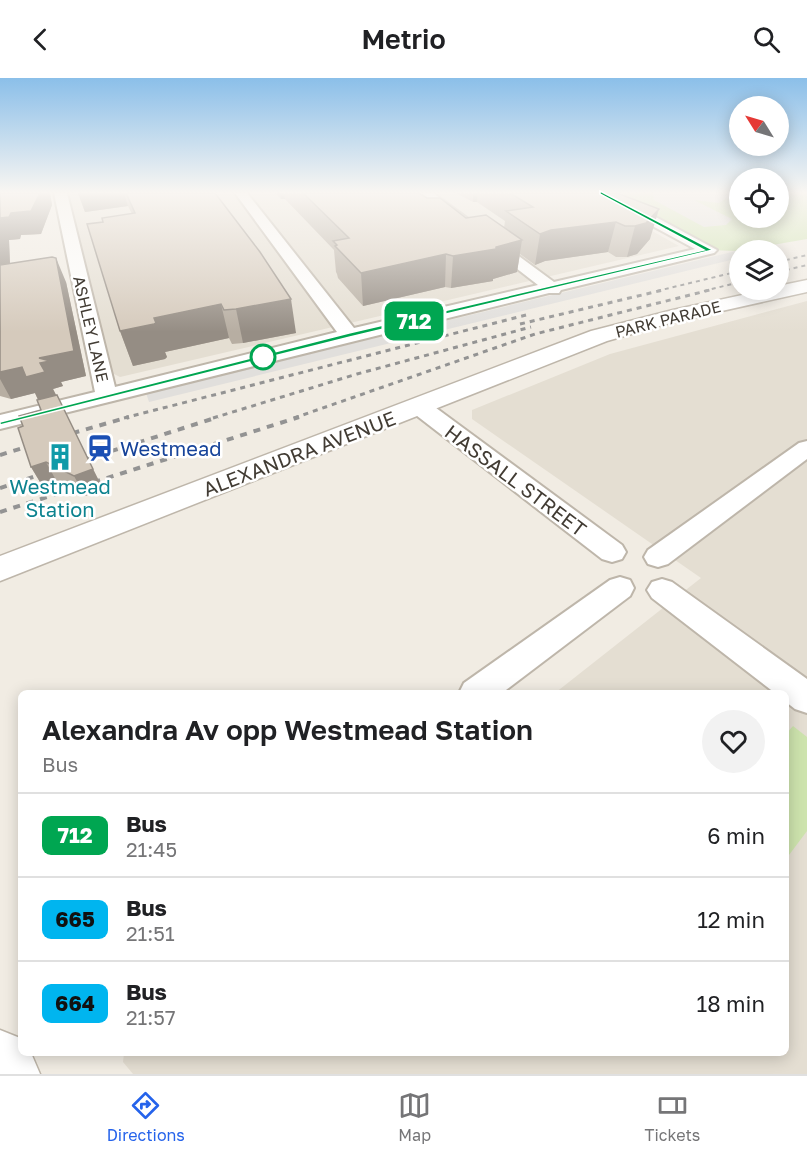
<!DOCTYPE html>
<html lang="en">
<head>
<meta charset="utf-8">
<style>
  body { margin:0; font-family:"Golos Text",sans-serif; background:#f2f2f2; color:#202124; height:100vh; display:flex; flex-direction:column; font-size:22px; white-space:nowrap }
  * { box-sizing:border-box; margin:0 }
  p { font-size:20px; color:#757577 }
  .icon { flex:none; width:33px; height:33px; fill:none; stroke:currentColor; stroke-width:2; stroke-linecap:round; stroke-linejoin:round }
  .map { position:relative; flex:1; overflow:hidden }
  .panel { position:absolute; left:18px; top:612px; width:771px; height:366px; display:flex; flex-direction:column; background:#fff; border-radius:9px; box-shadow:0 3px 15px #0003 }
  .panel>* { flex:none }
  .badge { padding:0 12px; border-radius:9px; font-size:21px; line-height:39px }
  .needle { width:39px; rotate:307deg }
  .buttons { position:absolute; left:729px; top:18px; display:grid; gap:12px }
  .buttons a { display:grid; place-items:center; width:60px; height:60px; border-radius:50%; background:#fff; box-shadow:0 3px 15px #0003; font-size:30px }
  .map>.badge { position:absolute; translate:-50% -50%; box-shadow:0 0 0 3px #fff }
  .round { display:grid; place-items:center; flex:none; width:63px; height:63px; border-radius:32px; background:#f2f2f2 }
  .overview { display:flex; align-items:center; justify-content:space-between; height:102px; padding:0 24px }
  h1 { font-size:28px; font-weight:600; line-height:45px }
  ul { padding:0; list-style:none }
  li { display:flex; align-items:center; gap:18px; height:84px; padding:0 24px; border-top:2px solid #e0e0e0 }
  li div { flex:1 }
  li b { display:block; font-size:22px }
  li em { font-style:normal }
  li .badge { min-width:66px; font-weight:700; text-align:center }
  header { display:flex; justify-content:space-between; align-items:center; height:78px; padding:0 24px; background:#fff; font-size:27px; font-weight:600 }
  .tabs { display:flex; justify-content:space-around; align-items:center; height:84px; border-top:2px solid #e0e0e0; background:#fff; font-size:16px; color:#757577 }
  .tabs a { display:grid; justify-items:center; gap:3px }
  .tabs .active { color:#2563eb }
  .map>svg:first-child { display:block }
</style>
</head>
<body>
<header><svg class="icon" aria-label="back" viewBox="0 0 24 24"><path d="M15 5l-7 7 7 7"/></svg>Metrio<svg class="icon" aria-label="search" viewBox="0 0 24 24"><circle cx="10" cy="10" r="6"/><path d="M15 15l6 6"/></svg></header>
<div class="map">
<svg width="807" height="996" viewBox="0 0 807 996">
  <rect width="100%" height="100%" fill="#f1ece3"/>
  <g fill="#e4ded2">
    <path d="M 66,115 L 584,115 L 679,168 L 120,299 L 110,294 Z"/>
    <path d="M 807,223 L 807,996 L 133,996 L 123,984 L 124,975 L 786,975 L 786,615 L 555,615 L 701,500 L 472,341 L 472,332 L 610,276 Z"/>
  </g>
  <g fill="#cde3ad">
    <path d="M 622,115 L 739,115 L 740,140 L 778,140 L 779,115 L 807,115 L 807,161 L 738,173 L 709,172 Z"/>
    <path d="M 793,648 L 807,659 L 807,753 L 786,781 L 786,656 Z"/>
  </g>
  <g fill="#e1dfdc">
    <path d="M 653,115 L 738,115 L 739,122 L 726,120 L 719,125 L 694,122 L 732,141 L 726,147 L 704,149 L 654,122 Z"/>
    <path d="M 736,173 L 739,175 L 739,180 L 149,324 L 146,315 Z"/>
  </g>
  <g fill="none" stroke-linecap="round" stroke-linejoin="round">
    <defs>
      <g id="minor">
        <path d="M 54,115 L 67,115 L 115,309 L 337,254 L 235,115 L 247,115 L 354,250 L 538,207 L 419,115 L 433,115 L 554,204 L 695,171 L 597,118 L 596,115 L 611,115 L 717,172 L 714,175 L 561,212 L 559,215 L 549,215 L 0,351 L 0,337 L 95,314 Z"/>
        <path d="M 420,322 L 428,324 L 622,467 L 626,474 L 622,481 L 612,484 L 602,481 L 412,334 L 409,329 L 412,324 Z"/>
        <path d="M 807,363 L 807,381 L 668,486 L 658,489 L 648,486 L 644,479 L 648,472 L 799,365 Z"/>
        <path d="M 620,499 L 630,502 L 634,510 L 630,518 L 502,615 L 459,615 L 464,605 L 610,502 Z"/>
        <path d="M 662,501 L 672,504 L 807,601 L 807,635 L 795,631 L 786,624 L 786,615 L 775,615 L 652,520 L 647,512 L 652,504 Z"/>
      </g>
      <g id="tertiary">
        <path d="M 807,202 L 807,214 L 677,243 L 607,263 L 0,503 L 0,478 L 591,253 L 673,232 L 765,212 L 778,212 L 778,208 Z"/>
        <path d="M 0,952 L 20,960 L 21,975 L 31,975 L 40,996 L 0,996 Z"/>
      </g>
    </defs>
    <use href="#minor" stroke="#beb6aa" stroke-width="4"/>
    <use href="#tertiary" stroke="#beb6aa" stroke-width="3"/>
    <use href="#minor" fill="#fff" fill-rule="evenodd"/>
    <use href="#tertiary" fill="#fff" fill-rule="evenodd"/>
    <g stroke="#939393" stroke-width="2" stroke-dasharray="4 4" stroke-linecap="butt">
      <path d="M 778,184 L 807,177"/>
      <path d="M 778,194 L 807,187"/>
      <path d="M 657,213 L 740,193"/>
      <path d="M 704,213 L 740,204"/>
    </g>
    <g stroke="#939393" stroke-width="3" stroke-dasharray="5 5" stroke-linecap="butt">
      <path d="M 520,246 L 663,212"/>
      <path d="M 124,340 L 530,236"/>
      <path d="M 213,340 L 357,296 L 531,249"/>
      <path d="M 294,340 L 535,256 L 710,212"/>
    </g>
    <g stroke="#939393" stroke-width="4" stroke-dasharray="7 7" stroke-linecap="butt">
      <path d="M 59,359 L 129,339"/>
      <path d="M 0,377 L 39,365"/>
      <path d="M 71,386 L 218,339"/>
      <path d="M 0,410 L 51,393"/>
      <path d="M 0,434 L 299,339"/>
    </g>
  </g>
  <g fill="#b7aea2">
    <path d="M 0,115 L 50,115 L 52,127 L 41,156 L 21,157 L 20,161 L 9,162 L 10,186 L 66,204 L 86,298 L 61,304 L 63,308 L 53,311 L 103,411 L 85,418 L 57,404 L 43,409 L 31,389 L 23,348 L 41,332 L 38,322 L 35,315 L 11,321 L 0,318 Z"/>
    <path d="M 78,115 L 215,115 L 296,255 L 243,265 L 232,266 L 229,260 L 165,274 L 167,279 L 165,281 L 133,288 L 120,253 L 103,144 L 132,136 L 128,128 L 85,134 Z"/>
    <path d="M 275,115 L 419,115 L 427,120 L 466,140 L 504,150 L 505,143 L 477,124 L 473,124 L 456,115 L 617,115 L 650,161 L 637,176 L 627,179 L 616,179 L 608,174 L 545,183 L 535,187 L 520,176 L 517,194 L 493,201 L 493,203 L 451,210 L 445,209 L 363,228 L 338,200 L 337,196 L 336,194 L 334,172 L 285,121 L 281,121 Z"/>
  </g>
  <g fill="#958d84">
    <path d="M 40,115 L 50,115 L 52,127 L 41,156 L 21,157 L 20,161 L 9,162 L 11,211 L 0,188 L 0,140 L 11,135 Z"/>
    <path d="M 78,115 L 124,115 L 128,128 L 85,134 Z"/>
    <path d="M 280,115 L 284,115 L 285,121 L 281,121 Z"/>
    <path d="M 473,115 L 478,115 L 477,124 L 473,124 Z"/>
    <path d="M 659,131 L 650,161 L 637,176 L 627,179 L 635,148 Z"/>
    <path d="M 616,144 L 608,174 L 545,183 L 535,187 L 540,156 L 551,152 Z"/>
    <path d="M 522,162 L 517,194 L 493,201 L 493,203 L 451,210 L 453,178 L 496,169 Z"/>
    <path d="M 446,176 L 445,209 L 363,228 L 361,195 Z"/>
    <path d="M 56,180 L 66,204 L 86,298 L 61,304 L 63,308 L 53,311 L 103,411 L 85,418 L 74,398 L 35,315 L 11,321 L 0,301 L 0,294 L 40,285 L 39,280 Z"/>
    <path d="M 291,221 L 296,255 L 243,265 L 236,231 Z"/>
    <path d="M 221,226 L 229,260 L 165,274 L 167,279 L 165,281 L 133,288 L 120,253 L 154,240 Z"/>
    <path d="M 46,384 L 57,404 L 43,409 L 31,389 Z"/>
  </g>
  <g fill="#d5cabc" stroke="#958d84" stroke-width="1.5">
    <path d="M 0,115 L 40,115 L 31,133 L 11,135 L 9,139 L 0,140 Z"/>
    <path d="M 126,115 L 215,115 L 260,174 L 291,221 L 236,231 L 224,232 L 221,226 L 154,240 L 156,245 L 154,246 L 120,253 L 87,146 L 103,144 L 102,140 L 135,135 Z"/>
    <path d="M 303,115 L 419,115 L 427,120 L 440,120 L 466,140 L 486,137 L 522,162 L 496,169 L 496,171 L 453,178 L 446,176 L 361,195 L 335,168 L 337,167 L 333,163 L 349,160 Z"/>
    <path d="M 510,115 L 617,115 L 659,131 L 646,145 L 635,148 L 625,148 L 616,144 L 551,152 L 540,156 L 506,133 L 533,129 Z"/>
    <path d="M 52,179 L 56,180 L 74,273 L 39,280 L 50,283 L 40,285 L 45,294 L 26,299 L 22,289 L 0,294 L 0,187 Z"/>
    <path d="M 57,317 L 93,391 L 74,398 L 46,384 L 31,389 L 18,350 L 23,348 L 19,338 L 41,332 L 37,322 Z"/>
  </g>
  <linearGradient id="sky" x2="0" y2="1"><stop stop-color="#8bbfe9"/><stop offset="0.45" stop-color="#f9f6f2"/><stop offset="1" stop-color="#f9f6f2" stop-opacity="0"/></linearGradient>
  <rect width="807" height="254" fill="url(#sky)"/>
  <path fill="#00a651" stroke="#fff" stroke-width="1.5" d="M 600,113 L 713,172 L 350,259 L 0,347 L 0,344 L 349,255 L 704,172 L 600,116 Z"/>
  <defs>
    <symbol id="station-bare" viewBox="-9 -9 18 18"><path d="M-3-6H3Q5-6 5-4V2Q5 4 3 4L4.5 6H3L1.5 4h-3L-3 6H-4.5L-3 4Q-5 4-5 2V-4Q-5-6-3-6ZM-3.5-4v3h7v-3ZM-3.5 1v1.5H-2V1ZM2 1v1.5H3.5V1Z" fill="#1a4fb4" stroke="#fff" stroke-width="2.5" paint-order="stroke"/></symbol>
    <symbol id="building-bare" viewBox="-9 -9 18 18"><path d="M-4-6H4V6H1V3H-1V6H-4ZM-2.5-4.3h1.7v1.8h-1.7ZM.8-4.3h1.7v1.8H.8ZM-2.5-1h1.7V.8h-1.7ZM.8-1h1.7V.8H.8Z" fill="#0f9aa8" stroke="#fff" stroke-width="2.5" paint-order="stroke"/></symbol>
  </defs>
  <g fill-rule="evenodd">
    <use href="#station-bare" x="81" y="351" width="38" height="38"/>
    <use href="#building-bare" x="41" y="360" width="38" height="38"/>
  </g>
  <circle fill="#fff" stroke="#00a651" stroke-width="3" cx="263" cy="279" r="12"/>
  <g text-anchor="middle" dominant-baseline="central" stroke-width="5" stroke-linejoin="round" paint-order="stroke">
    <g font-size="16" fill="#423c34" stroke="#fff">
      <text transform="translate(668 241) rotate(-14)">PARK PARADE</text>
      <text transform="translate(91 251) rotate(77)">ASHLEY LANE</text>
    </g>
    <g font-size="20" fill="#164399" stroke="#fff" text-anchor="start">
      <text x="120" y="370">Westmead</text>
    </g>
    <g font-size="20" fill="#423c34" stroke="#fff">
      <text transform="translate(299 375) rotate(-21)">ALEXANDRA AVENUE</text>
      <text transform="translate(516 402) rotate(37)">HASSALL STREET</text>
    </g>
    <g font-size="20" fill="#0d838f" stroke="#fff">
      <text x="60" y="408">Westmead<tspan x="60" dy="23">Station</tspan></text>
    </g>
  </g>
</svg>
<div class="buttons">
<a><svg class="needle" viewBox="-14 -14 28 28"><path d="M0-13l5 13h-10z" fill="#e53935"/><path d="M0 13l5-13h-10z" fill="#757577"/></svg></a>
<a><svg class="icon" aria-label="locate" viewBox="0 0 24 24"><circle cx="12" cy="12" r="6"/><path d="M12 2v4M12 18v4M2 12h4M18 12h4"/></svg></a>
<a><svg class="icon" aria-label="layers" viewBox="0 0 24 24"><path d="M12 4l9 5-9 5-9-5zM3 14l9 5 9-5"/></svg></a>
</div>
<b class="badge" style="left:414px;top:243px;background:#00a651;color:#fff">712</b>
<section class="panel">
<div class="overview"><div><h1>Alexandra Av opp Westmead Station</h1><p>Bus</p></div><a class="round"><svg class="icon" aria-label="heart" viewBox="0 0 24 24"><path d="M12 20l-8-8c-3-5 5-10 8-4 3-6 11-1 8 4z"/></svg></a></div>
<ul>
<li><span class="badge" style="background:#00a651;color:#fff">712</span><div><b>Bus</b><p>21:45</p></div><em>6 min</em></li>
<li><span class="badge" style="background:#00b5ef;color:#111">665</span><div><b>Bus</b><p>21:51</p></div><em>12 min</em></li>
<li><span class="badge" style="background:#00b5ef;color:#111">664</span><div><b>Bus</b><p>21:57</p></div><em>18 min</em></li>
</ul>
</section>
</div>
<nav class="tabs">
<a class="active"><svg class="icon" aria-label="directions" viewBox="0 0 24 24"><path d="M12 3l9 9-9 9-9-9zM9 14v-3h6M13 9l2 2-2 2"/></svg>Directions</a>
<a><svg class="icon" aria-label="map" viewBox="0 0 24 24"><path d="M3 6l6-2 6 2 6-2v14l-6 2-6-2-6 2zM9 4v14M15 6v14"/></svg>Map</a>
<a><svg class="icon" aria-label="tickets" viewBox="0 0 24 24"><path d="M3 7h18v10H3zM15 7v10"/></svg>Tickets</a>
</nav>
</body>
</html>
